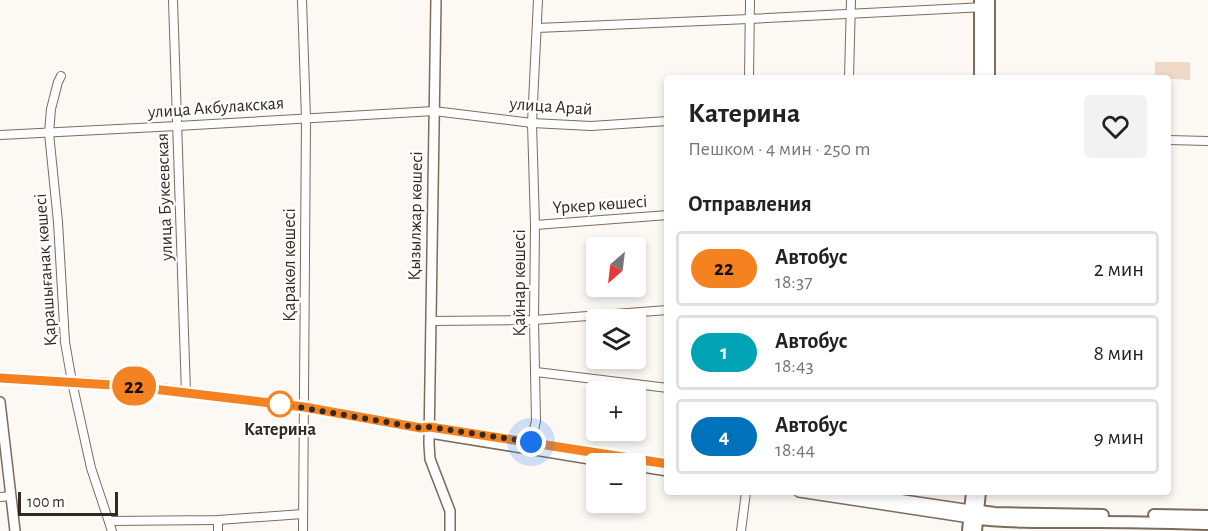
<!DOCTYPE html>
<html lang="ru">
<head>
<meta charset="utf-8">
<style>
  body { margin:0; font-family:"Alegreya Sans",sans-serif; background:#f2f2f2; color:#222; height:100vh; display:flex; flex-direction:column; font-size:22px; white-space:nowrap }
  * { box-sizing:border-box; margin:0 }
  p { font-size:20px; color:#767676 }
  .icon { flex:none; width:33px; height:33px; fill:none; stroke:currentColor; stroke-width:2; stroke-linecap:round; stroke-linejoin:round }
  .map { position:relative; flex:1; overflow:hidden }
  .side { position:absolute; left:664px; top:75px; width:507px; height:420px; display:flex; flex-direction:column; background:#fff; border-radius:6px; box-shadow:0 3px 9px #0003 }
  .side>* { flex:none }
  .badge { padding:0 12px; border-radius:20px; font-size:21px; line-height:39px }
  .needle { width:39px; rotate:208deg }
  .buttons { position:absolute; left:586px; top:237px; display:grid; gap:12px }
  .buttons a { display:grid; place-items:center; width:60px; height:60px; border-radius:6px; background:#fff; box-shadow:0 3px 9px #0003; font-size:30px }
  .scale { position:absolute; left:18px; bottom:15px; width:100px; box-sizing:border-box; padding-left:6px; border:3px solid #312922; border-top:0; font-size:16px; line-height:21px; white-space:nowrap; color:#312922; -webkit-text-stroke:4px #fff; paint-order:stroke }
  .you { position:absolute; width:30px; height:30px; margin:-15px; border:4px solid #fff; border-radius:50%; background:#1a73e8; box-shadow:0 0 0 9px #1a73e833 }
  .map>.badge { position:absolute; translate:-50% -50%; box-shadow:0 0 0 3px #fff }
  h2 { padding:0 24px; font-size:22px; line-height:54px }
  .round { display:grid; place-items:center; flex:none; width:63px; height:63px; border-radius:6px; background:#f2f2f2 }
  .head { display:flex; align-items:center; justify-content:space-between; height:102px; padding:0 24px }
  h1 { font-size:28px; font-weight:700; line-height:45px }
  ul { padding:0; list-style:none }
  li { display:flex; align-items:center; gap:18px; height:75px; margin:0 12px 9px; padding:0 12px; border:3px solid #e0e0e0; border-radius:6px }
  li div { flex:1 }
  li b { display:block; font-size:22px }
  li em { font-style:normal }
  li .badge { min-width:66px; font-weight:700; text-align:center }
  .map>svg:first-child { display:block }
</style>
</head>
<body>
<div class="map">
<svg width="1208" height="531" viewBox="0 0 1208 531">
  <rect width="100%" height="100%" fill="#fcf8f4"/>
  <path fill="#edd9c6" d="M 1155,62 L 1190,62 L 1190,80 L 1155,78 Z"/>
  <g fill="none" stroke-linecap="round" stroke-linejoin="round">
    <defs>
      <g id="minor">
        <path d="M 173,0 L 186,393"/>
        <path d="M 302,0 L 306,118 L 303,531"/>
        <path d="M 537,28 L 749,19 L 985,7"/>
        <path d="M 61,76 L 58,82 L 51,109 L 49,133 L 58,222 L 65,342 L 72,382 L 91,468 L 112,531"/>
        <path d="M 749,78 L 750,0"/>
        <path d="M 849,78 L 851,0"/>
        <path d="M 0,135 L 177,126 L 434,111 L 532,123 L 591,126 L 668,121"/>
        <path d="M 1168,140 L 1208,141"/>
        <path d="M 535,225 L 668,215"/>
        <path d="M 431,321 L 534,320 L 668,310"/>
        <path d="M 536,372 L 668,388"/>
        <path d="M 531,442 L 536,421 L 534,320 L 535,225 L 532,123 L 538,0"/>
        <path d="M 0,497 L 11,496"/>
        <path d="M 218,520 L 218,531"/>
        <path d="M 109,521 L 218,520 L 303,514"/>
        <path d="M 741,531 L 746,492"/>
      </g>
      <g id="tertiary">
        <path d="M 436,0 L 429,444 L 430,459 L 450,511 L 450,531"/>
        <path d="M 0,378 L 128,385 L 304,407 L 421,428"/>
        <path d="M 0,402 L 15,531"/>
        <path d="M 430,427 L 668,464"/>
        <path d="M 430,433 L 620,464"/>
        <path d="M 636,466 L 668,471"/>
        <path d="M 799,492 L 970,518"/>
        <path d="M 850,492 L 971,510"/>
      </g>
      <g id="secondary">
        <path d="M 989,0 L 989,78"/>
        <path d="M 980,78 L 980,0"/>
        <path d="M 971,510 L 995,513 L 1103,515"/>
        <path d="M 1154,515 L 1208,516"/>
        <path d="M 970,518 C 1012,523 1055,522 1098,522 C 1135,522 1171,523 1208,524"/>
        <path d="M 968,531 L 972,492"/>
        <path d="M 976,531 L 980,492"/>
      </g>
    </defs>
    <use href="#minor" stroke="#7d6c5c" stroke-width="10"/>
    <use href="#tertiary" stroke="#7d6c5c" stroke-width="12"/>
    <use href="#secondary" stroke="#7d6c5c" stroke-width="14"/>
    <use href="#minor" stroke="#fff" stroke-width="8"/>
    <use href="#tertiary" stroke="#fff" stroke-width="9"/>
    <use href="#secondary" stroke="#fff" stroke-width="10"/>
  </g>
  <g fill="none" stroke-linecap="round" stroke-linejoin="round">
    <defs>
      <path id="line" d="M 0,378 L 128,386 L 304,407 L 421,428 L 430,427 L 668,464"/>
    </defs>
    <use href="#line" stroke="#fff" stroke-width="14"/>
    <use href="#line" stroke="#f58220" stroke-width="9"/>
    <path stroke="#312922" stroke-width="6" stroke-dasharray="0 10.8" d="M 280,404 L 421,428 L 430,427 L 531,442"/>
  </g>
  <circle fill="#fff" stroke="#f58220" stroke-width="3" cx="280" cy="404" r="12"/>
  <g text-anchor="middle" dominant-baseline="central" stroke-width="4.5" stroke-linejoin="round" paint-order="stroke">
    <g font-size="18" fill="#312922" stroke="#fff">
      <text transform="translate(551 107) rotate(4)">улица Арай</text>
      <text transform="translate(216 108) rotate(-4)">улица Акбулакская</text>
      <text transform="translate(165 197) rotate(-92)">улица Букеевская</text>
      <text transform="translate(600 205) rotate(-4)">Үркер көшесі</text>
      <text transform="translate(416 216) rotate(-89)">Қызылжар көшесі</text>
      <text transform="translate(290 265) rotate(-90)">Қаракөл көшесі</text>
      <text transform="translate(46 270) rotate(-94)">Қарашығанақ көшесі</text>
      <text transform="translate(520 283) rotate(-90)">Қайнар көшесі</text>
    </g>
    <g font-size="18" font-weight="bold" fill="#312922" stroke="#fff">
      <text x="280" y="430">Катерина</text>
    </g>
  </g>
</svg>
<div class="buttons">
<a><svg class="needle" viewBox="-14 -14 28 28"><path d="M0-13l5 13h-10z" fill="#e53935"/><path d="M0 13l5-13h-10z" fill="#767676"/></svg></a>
<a><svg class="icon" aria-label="layers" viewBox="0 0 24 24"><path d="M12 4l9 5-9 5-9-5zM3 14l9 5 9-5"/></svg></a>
<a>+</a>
<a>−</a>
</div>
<div class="scale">100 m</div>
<div class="you" style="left:531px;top:442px"></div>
<b class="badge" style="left:134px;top:386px;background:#f58220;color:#111">22</b>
<section class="side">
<div class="head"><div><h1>Катерина</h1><p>Пешком · 4 мин · 250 m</p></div><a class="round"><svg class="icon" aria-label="heart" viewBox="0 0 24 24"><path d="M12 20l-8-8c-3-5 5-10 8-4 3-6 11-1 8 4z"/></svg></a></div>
<h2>Отправления</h2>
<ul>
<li><span class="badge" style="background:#f58220;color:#111">22</span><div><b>Автобус</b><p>18:37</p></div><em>2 мин</em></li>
<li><span class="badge" style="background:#00a3b4;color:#fff">1</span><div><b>Автобус</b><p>18:43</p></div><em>8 мин</em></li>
<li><span class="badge" style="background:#0072bc;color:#fff">4</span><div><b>Автобус</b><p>18:44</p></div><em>9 мин</em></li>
</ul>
</section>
</div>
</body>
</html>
